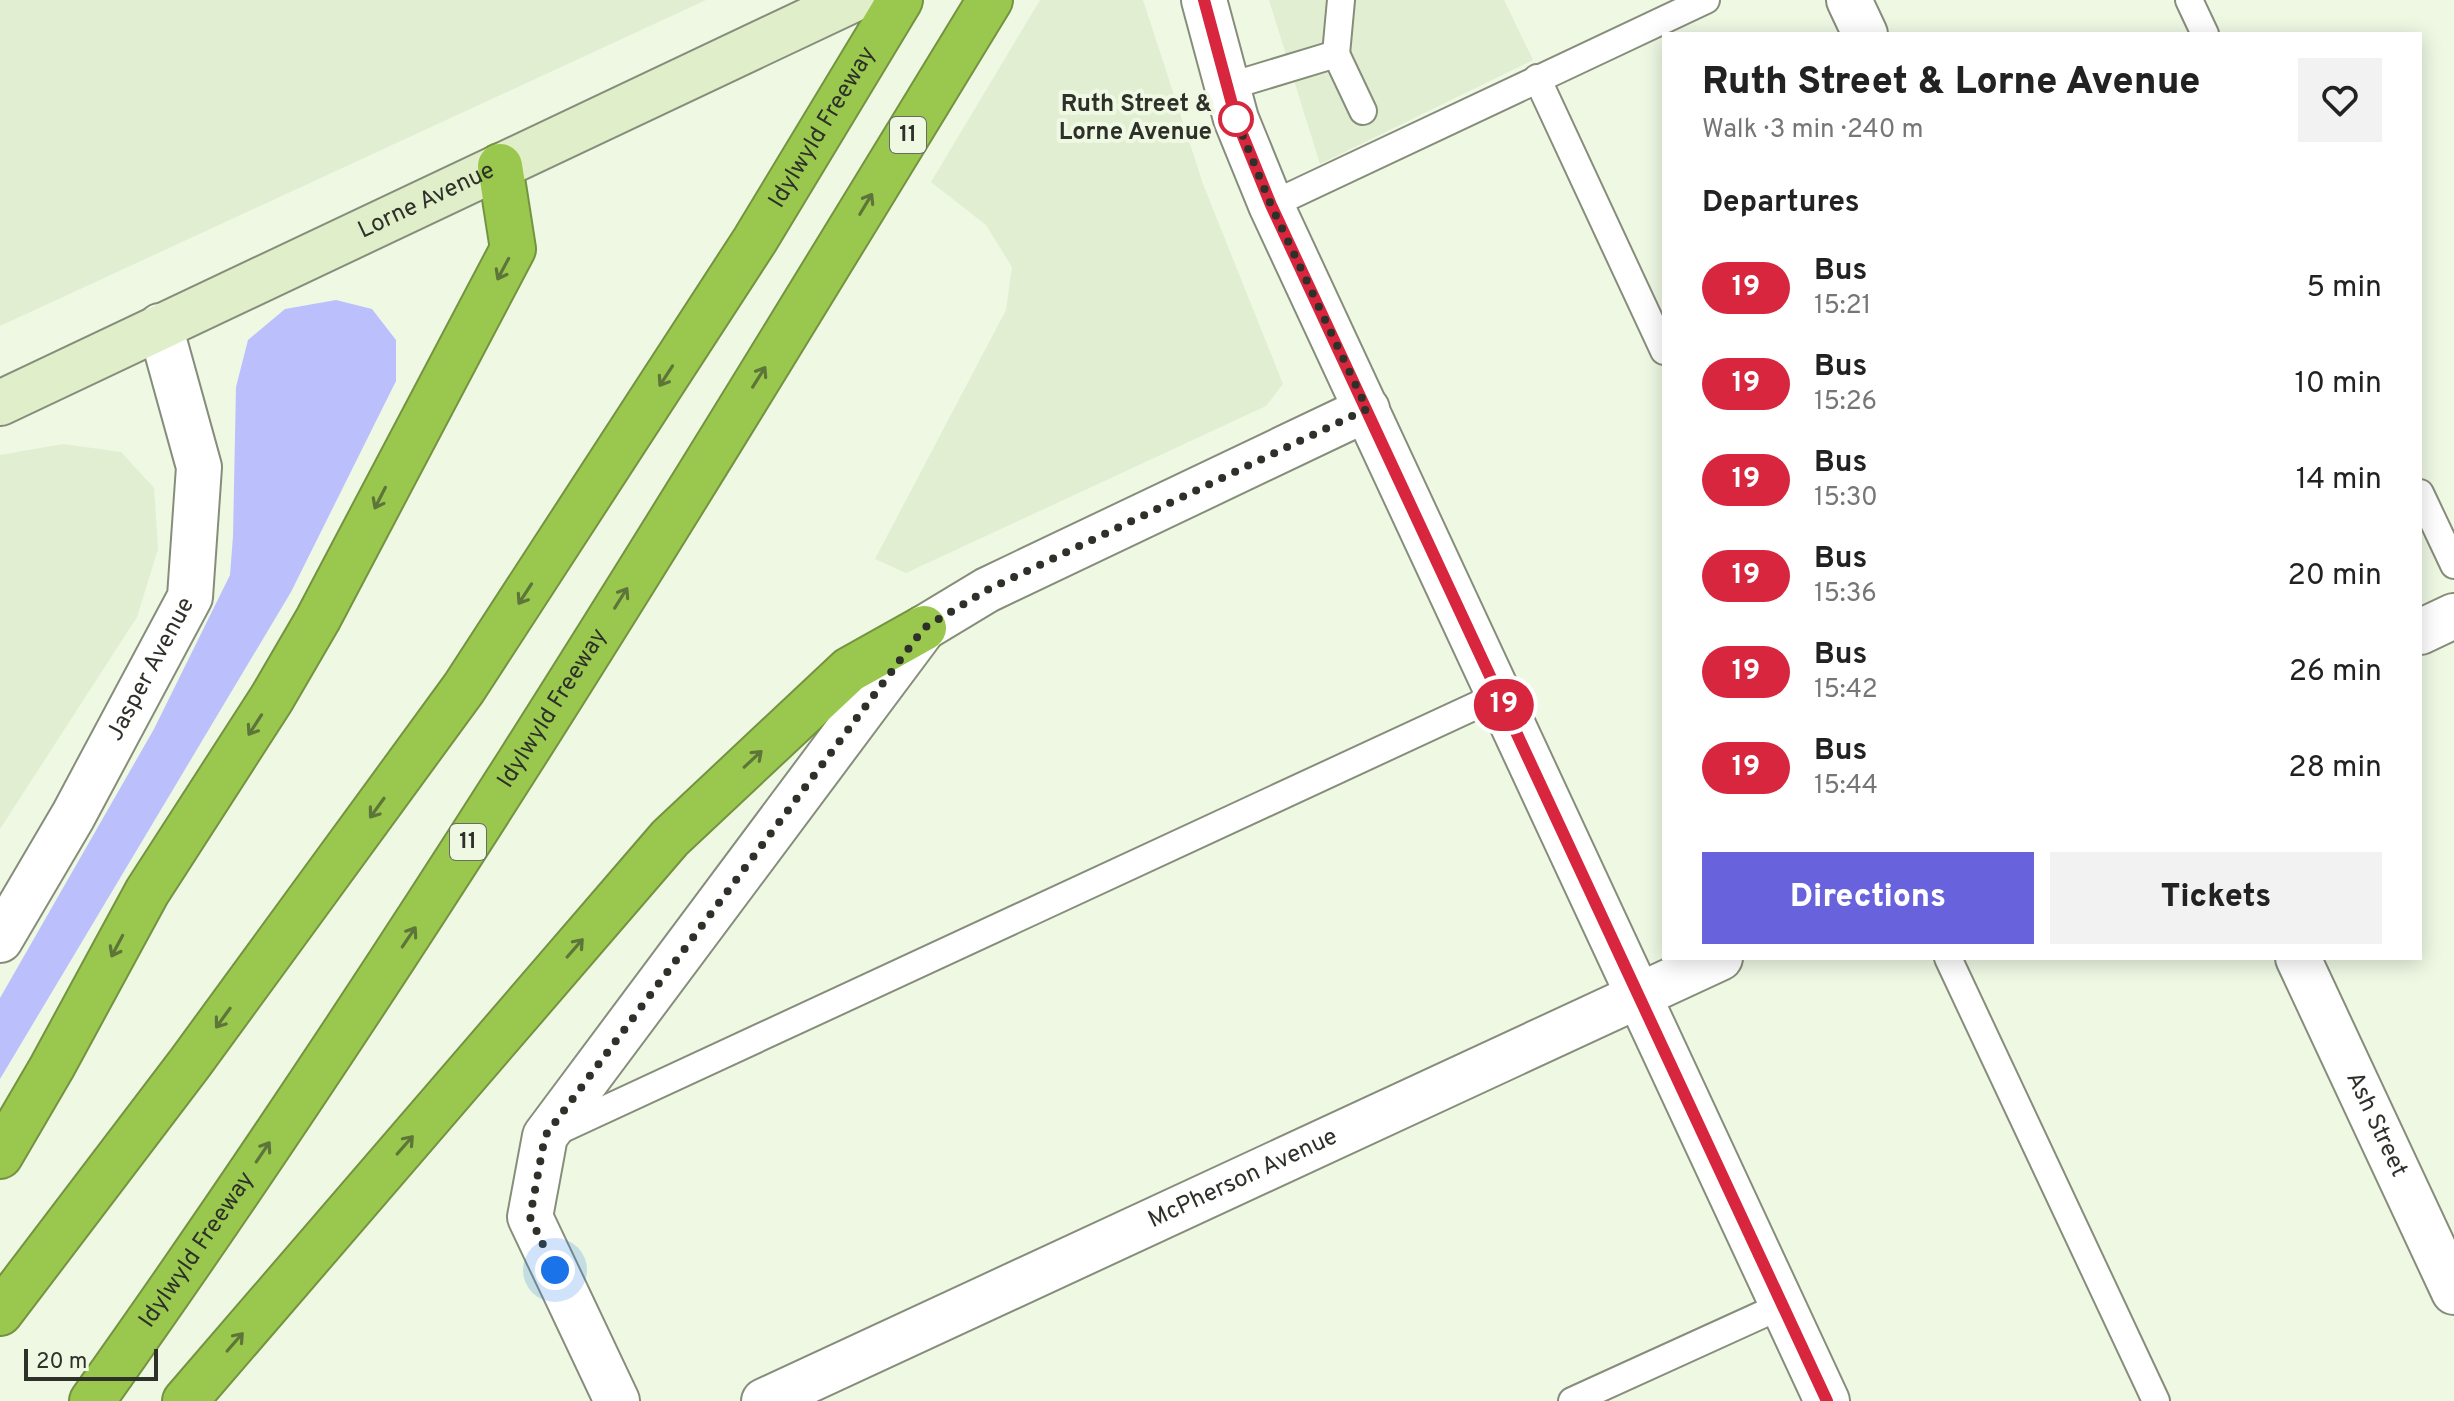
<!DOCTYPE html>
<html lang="en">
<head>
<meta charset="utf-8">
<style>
  body { margin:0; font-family:Overpass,sans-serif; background:#f2f2f2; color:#222; height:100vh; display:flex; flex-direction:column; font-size:30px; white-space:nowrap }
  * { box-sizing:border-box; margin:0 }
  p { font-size:26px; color:#767676 }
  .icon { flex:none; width:44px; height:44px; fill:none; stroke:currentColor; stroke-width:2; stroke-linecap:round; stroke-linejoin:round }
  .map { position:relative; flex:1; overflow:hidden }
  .sheet { position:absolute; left:1662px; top:32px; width:760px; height:928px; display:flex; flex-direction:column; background:#fff; border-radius:0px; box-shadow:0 4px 20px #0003 }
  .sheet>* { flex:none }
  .badge { padding:0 16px; border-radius:26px; font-size:28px; line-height:52px }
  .scale { position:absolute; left:24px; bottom:20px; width:134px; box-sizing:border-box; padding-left:8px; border:4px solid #2d3129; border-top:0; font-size:22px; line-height:28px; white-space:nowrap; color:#2d3129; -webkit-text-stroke:6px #eef8e3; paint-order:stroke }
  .you { position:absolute; width:40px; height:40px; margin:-20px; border:6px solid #fff; border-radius:50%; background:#1a73e8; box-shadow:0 0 0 12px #1a73e833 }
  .map>.badge { position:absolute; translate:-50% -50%; box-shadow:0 0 0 4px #fff }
  h2 { padding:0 40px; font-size:30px; line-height:72px }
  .round { display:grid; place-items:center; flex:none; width:84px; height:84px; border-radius:0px; background:#f2f2f2 }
  .summary { display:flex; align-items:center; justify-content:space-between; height:136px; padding:0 40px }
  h1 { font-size:38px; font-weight:800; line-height:60px }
  .cta { display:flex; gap:16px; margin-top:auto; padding:16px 40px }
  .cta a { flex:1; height:92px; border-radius:0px; background:#6863dd; color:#fff; font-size:32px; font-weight:800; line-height:92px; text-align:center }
  .cta a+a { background:#f2f2f2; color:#222 }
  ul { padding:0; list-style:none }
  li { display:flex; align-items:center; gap:24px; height:96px; padding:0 40px }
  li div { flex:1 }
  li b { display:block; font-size:30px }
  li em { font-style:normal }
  li .badge { min-width:88px; font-weight:700; text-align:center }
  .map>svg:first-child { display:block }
</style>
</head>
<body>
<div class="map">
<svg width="2454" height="1401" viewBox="0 0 2454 1401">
  <rect width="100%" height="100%" fill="#eef8e3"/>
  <g fill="#e1eed2">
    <path d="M 0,0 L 706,0 L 0,326 Z"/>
    <path d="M 1040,0 L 1143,0 L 1203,184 L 1283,384 L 1266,406 L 906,573 L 875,559 L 1006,310 L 1012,267 L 986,225 L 931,182 Z"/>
    <path d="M 1269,0 L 1504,0 L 1533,60 L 1320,164 Z"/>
    <path d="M 63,444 L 121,452 L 154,488 L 158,549 L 137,617 L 0,829 L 0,455 Z"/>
  </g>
  <path fill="#bbc0fd" d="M 336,300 L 372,309 L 396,340 L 396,381 L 291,592 L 0,1079 L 0,998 L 154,729 L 230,575 L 233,536 L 236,387 L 248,340 L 285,309 Z"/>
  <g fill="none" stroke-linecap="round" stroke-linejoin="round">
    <defs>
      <g id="service">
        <path d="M 2189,0 L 2205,34"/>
        <path d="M 1336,54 L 1363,111"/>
        <path d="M 1537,78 L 1664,351"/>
        <path d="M 1227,87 L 1336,54 L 1341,0"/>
        <path d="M 1271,205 L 1706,0"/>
        <path d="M 2420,493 L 2454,565"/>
        <path d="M 1948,958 L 2156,1401"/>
        <path d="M 556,1132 L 1499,695"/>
        <path d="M 1572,1401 L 1783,1305"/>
      </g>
      <g id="minor">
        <path d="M 1849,0 L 1865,34"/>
        <path d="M 2420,632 L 2454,616"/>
        <path id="s1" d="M 0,940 L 73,816 L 190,597 L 199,467 L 160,326"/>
        <path id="s2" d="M 2298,958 L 2454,1292"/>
        <path d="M 617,1401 L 530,1217 L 545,1136 L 924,628"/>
        <path id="s3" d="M 764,1401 L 1720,958"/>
      </g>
      <g id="tertiary">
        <path d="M 1204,0 L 1236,119 L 1271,205 L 1827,1401"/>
        <path d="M 924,628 L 987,590 L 1367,409"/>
      </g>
      <g id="secondary">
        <path id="s4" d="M 0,403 L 852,0"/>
      </g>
      <g id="motorway">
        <path d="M 0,1156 L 52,1067 L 147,892 L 272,698 L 318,619 L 513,249 L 500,166"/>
        <path id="s5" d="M 0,1313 L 190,1063 L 464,688 L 755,240 L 900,0"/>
        <path id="s6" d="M 92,1401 C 414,949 701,473 990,0"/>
        <path d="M 185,1401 L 670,838 L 849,670 L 924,628"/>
      </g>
    </defs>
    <use href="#service" stroke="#868e7b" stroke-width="30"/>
    <use href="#minor" stroke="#868e7b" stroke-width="48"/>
    <use href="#tertiary" stroke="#868e7b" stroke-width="48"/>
    <use href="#secondary" stroke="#868e7b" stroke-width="48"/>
    <use href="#motorway" stroke="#749341" stroke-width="48"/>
    <use href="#service" stroke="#fff" stroke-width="26"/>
    <use href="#minor" stroke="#fff" stroke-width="44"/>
    <use href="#tertiary" stroke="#fff" stroke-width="44"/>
    <use href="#secondary" stroke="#e1eeca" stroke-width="44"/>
    <use href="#motorway" stroke="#9ac84e" stroke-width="44"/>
  </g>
  <defs><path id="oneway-shaft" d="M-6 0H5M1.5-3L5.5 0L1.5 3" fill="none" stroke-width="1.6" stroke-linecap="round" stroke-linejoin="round" transform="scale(2)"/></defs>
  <g stroke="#5e753a">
    <use href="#oneway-shaft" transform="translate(866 204) rotate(-59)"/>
    <use href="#oneway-shaft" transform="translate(503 269) rotate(118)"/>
    <use href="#oneway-shaft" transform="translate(666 376) rotate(123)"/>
    <use href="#oneway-shaft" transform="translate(759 377) rotate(-58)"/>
    <use href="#oneway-shaft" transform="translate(380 498) rotate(117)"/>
    <use href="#oneway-shaft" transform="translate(525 594) rotate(123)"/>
    <use href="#oneway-shaft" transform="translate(621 598) rotate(-58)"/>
    <use href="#oneway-shaft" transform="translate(255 725) rotate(123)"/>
    <use href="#oneway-shaft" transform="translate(753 759) rotate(-43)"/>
    <use href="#oneway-shaft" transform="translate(377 808) rotate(126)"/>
    <use href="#oneway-shaft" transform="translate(409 937) rotate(-56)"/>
    <use href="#oneway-shaft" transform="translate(117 946) rotate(118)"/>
    <use href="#oneway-shaft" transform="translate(575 948) rotate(-49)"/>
    <use href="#oneway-shaft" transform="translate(223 1018) rotate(126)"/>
    <use href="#oneway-shaft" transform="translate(405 1145) rotate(-49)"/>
    <use href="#oneway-shaft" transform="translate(263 1152) rotate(-56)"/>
    <use href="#oneway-shaft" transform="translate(235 1342) rotate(-49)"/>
  </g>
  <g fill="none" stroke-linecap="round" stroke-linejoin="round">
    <defs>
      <path id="line" d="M 1204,0 L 1236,119 L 1271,205 L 1827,1401"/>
    </defs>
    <use href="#line" stroke="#fff" stroke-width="18"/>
    <use href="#line" stroke="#d7263d" stroke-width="12"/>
    <path stroke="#2d3129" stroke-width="8" stroke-dasharray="0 14.4" d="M 555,1270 L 530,1217 L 545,1136 L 924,628 L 987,590 L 1367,409 L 1271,205 L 1236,119"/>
  </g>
  <circle fill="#fff" stroke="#d7263d" stroke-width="4" cx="1236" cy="119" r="16"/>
  <g text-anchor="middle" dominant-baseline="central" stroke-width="8" stroke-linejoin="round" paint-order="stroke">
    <g fill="#eef8e3" stroke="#676d61" stroke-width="2">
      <rect x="890" y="117" width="36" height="36" rx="6"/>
      <rect x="450" y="824" width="36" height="36" rx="6"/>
    </g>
    <g font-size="22" font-weight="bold" fill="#2d3129">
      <text x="908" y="135">11</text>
      <text x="468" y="842">11</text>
    </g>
    <g font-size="24" font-weight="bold" fill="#2d3129" stroke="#eef8e3" text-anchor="end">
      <text x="1212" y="105">Ruth Street &amp;<tspan x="1212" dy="28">Lorne Avenue</tspan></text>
    </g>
    <g font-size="24" fill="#2d3129" stroke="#eef8e3">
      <text stroke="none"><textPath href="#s5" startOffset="1444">Idylwyld Freeway</textPath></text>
      <text stroke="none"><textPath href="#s4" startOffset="472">Lorne Avenue</textPath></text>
      <text stroke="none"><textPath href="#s1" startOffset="310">Jasper Avenue</textPath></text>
      <text stroke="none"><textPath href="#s6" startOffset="832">Idylwyld Freeway</textPath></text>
      <text stroke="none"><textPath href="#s2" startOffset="184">Ash Street</textPath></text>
      <text stroke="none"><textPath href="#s3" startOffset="528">McPherson Avenue</textPath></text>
      <text stroke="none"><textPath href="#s6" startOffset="184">Idylwyld Freeway</textPath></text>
    </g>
  </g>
</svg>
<div class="scale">20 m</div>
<div class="you" style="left:555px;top:1270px"></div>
<b class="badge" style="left:1504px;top:705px;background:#d7263d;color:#fff">19</b>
<section class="sheet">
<div class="summary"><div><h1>Ruth Street &amp; Lorne Avenue</h1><p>Walk · 3 min · 240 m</p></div><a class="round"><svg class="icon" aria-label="heart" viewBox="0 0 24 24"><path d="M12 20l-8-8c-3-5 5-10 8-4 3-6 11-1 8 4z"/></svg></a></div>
<h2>Departures</h2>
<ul>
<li><span class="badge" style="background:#d7263d;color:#fff">19</span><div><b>Bus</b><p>15:21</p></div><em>5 min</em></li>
<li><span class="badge" style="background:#d7263d;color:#fff">19</span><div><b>Bus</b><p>15:26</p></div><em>10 min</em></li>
<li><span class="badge" style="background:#d7263d;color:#fff">19</span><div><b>Bus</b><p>15:30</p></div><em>14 min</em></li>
<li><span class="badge" style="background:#d7263d;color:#fff">19</span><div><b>Bus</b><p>15:36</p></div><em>20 min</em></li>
<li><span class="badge" style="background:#d7263d;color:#fff">19</span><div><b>Bus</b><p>15:42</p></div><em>26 min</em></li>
<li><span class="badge" style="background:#d7263d;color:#fff">19</span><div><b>Bus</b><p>15:44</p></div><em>28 min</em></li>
</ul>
<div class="cta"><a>Directions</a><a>Tickets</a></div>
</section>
</div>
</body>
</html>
